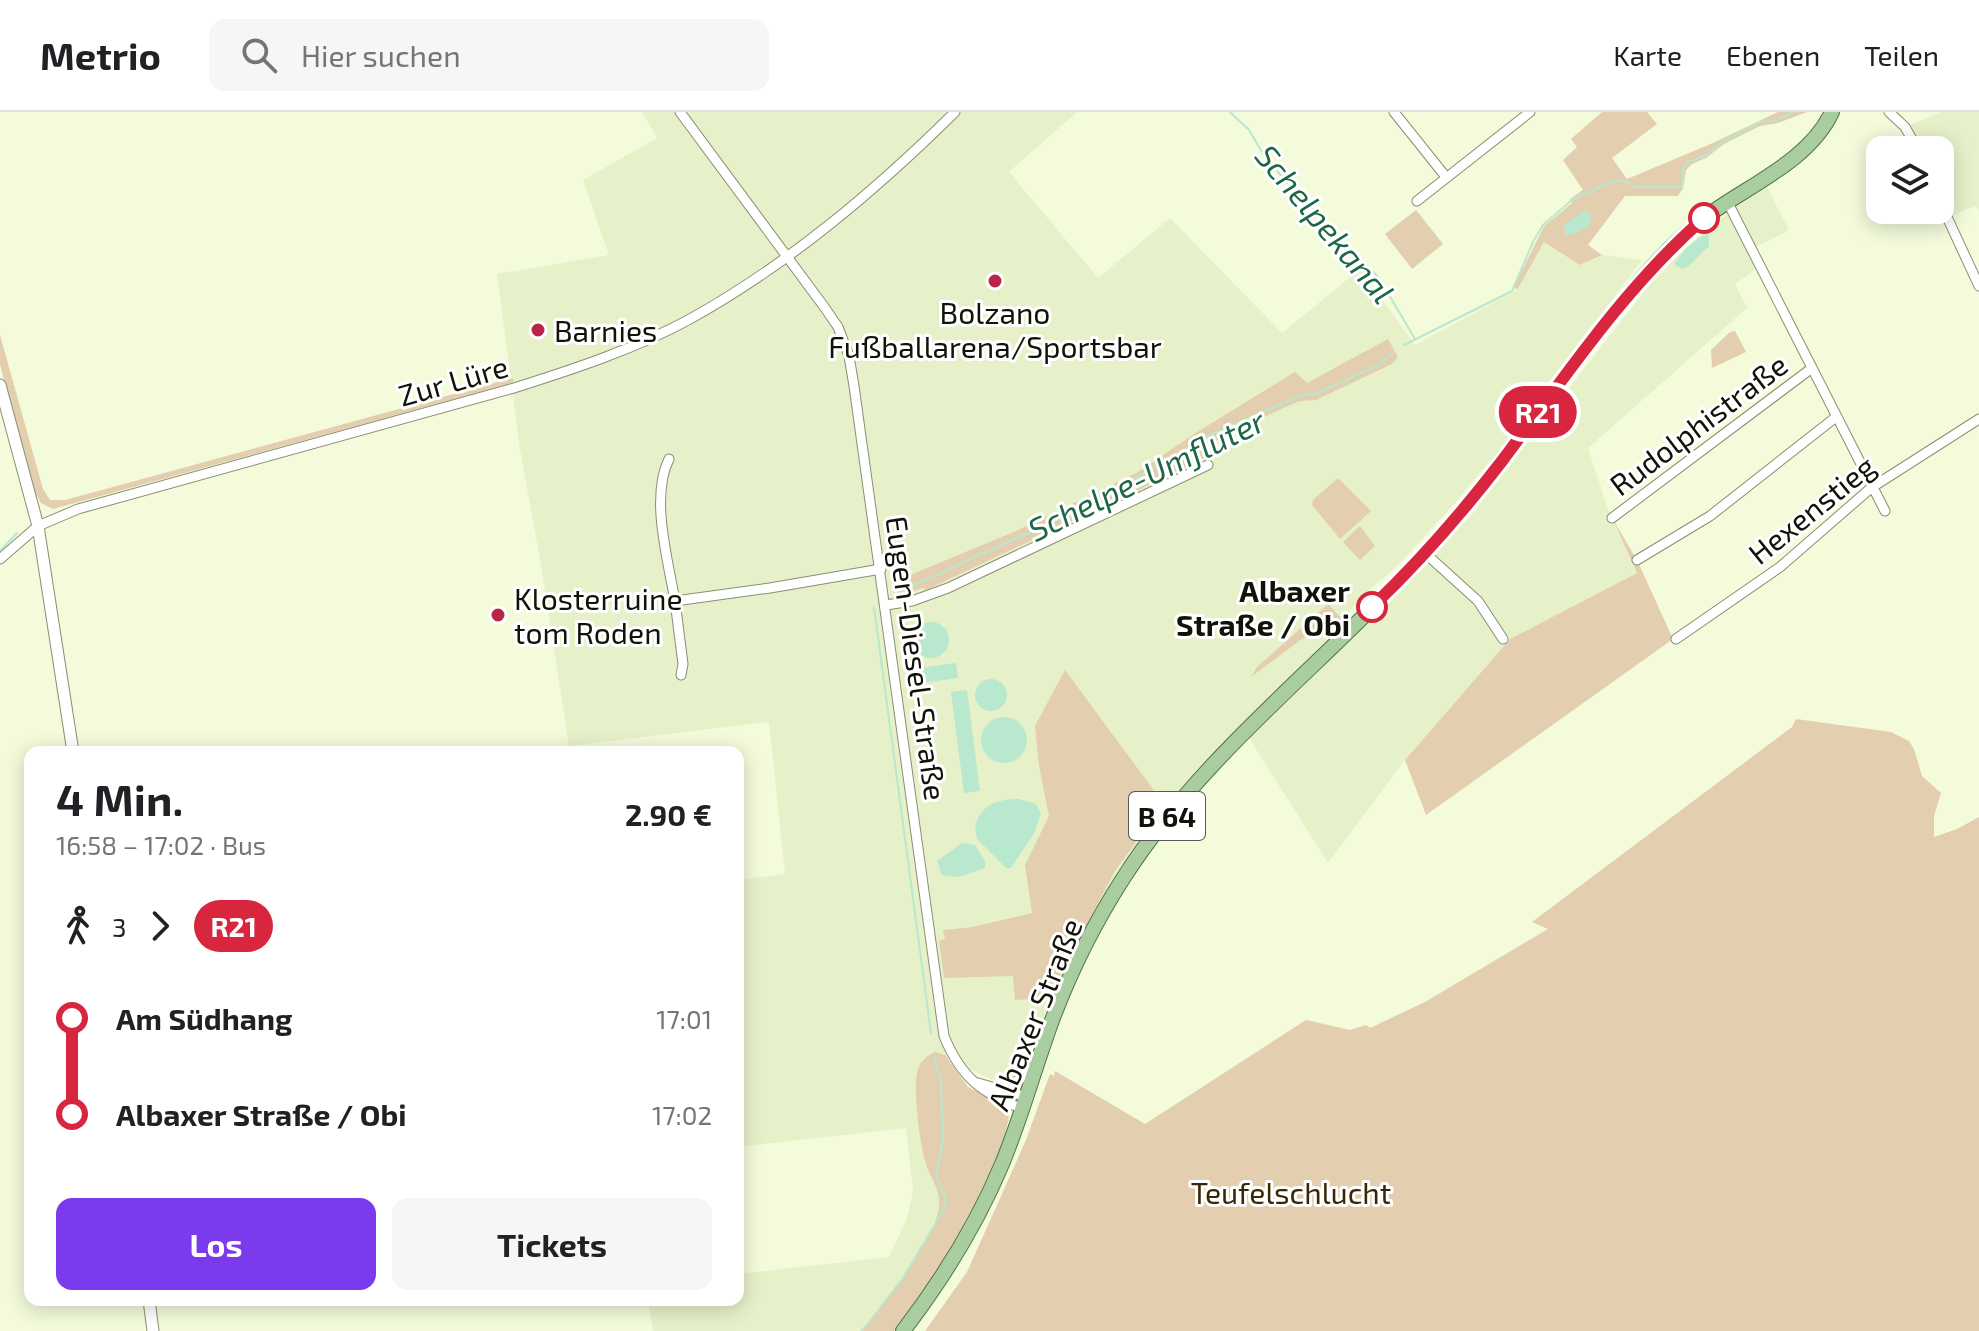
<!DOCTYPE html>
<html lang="de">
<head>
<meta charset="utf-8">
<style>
  body { margin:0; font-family:"Exo 2",sans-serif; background:#f6f6f6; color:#202124; height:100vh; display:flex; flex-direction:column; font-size:30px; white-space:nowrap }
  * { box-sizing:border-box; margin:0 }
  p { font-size:26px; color:#757577 }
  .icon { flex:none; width:44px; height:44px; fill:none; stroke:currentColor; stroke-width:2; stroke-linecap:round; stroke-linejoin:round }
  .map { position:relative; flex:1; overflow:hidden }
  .sheet { position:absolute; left:24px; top:634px; width:720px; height:560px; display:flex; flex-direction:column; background:#fff; border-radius:16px; box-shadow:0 4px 20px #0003 }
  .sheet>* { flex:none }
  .badge { padding:0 16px; border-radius:26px; font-size:28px; line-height:52px }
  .buttons { position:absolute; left:1866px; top:24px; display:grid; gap:16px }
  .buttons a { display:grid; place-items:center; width:88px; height:88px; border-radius:16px; background:#fff; box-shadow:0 4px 20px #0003; font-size:40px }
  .map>.badge { position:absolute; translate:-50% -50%; box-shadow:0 0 0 4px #fff }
  .legs { display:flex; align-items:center; gap:12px; height:88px; padding:0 32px; font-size:26px }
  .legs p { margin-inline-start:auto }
  .head { display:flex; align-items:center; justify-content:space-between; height:136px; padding:0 32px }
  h1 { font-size:44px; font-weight:700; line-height:60px }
  .button { display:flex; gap:16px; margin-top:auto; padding:16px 32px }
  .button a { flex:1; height:92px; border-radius:16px; background:#7c3aed; color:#fff; font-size:32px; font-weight:700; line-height:92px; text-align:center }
  .button a+a { background:#f6f6f6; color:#202124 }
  ul { padding:0 32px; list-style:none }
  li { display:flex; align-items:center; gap:28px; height:96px; font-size:30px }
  li i { display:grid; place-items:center; width:12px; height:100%; margin:0 10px; background:currentColor }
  li i::after { content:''; width:20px; height:20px; margin:-10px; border:6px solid; border-radius:50%; background:#fff }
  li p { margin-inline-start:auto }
  li:first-child i { background:linear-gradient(#0000 50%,currentColor 0) }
  li:last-child i { background:linear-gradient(currentColor 50%,#0000 0) }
  header { display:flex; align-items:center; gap:48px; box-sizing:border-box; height:112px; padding:0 40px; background:#fff; border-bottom:2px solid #e0e0e0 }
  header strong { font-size:38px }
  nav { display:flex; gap:44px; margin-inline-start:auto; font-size:28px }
  .search { width:560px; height:72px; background:#f6f6f6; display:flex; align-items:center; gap:20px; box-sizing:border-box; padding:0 28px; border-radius:16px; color:#757577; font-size:30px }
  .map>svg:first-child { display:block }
</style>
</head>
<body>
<header>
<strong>Metrio</strong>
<div class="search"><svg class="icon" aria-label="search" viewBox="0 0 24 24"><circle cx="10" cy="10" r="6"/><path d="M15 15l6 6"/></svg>Hier suchen</div>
<nav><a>Karte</a><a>Ebenen</a><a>Teilen</a></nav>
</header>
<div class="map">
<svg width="1979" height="1219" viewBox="0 0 1979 1219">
  <rect width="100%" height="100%" fill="#f3fbdb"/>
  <g fill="#e7f1c9">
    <path d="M 642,0 L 1077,0 L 1009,60 L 1098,166 L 1170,106 L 1282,221 L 1360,157 L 1415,233 L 1517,178 L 1544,129 L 1580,153 L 1602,143 L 1642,148 L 1501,335 L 1455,391 L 1396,455 L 1359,487 L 1333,524 L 1261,592 L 1199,655 L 1161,698 L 1116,761 L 1048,893 L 1032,938 L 1015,963 L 1004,968 L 990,967 L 935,940 L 925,1051 L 933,1065 L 939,1083 L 939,1096 L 931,1118 L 898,1172 L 860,1219 L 653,1219 L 648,1188 L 738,1188 L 738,1162 L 889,1145 L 907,1106 L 913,1079 L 906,1016 L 738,1035 L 738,768 L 785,762 L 769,610 L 569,634 L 540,447 L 520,338 L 497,162 L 609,143 L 583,68 L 657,26 Z"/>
    <path d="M 1941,0 L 1979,0 L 1979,99 L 1976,94 L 1950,104 L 1940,81 L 1940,38 L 1922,38 L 1910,13 Z"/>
    <path d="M 1767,75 L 1789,118 L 1754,136 L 1762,153 L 1735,172 L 1747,196 L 1588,336 L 1611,406 L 1637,461 L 1510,527 L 1405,648 L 1328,751 L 1249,626 L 1407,470 L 1476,398 L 1488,376 L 1515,346 L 1650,172 L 1685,136 L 1733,97 Z"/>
  </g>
  <g fill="#e3ceaf">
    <path d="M 1602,0 L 1647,0 L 1657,12 L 1612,46 L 1627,67 L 1713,31 L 1778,0 L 1807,0 L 1778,11 L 1760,14 L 1724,32 L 1706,46 L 1692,52 L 1686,58 L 1683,76 L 1678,84 L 1625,84 L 1588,133 L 1602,143 L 1580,153 L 1544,130 L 1517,178 L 1514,175 L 1544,114 L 1572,91 L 1570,87 L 1583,78 L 1563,48 L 1577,35 L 1571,27 Z"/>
    <path d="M 1416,98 L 1443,132 L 1412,157 L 1385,122 Z"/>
    <path d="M 1735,219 L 1746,240 L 1712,256 L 1711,238 L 1730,220 Z"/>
    <path d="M 0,223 L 43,377 L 50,388 L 65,388 L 513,266 L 513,271 L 53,397 L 41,391 L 34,378 L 0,253 Z"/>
    <path d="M 1388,227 L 1398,245 L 1392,252 L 1316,288 L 1300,289 L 1283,296 L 1206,334 L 1211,340 L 1200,349 L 926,478 L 923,476 L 902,483 L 896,476 L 903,466 L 1016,419 L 1138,360 L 1194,322 L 1295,260 L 1307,271 Z"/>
    <path d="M 1338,366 L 1371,399 L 1340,427 L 1312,393 L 1313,388 Z"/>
    <path d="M 1612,406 L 1637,448 L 1673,527 L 1426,703 L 1405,648 L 1510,527 L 1637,461 Z"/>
    <path d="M 1360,414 L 1375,434 L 1360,448 L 1343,430 Z"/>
    <path d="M 1328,492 L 1344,509 L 1302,527 L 1251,565 L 1257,555 Z"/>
    <path d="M 1065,558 L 1164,692 L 1115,759 L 1048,886 L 1015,888 L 1013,864 L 944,866 L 939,829 L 945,827 L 943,818 L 973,815 L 1032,801 L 1025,753 L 1049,704 L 1039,654 L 1035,614 Z"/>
    <path d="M 1796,607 L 1891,620 L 1909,629 L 1914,637 L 1922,664 L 1941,681 L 1934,704 L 1934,725 L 1957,717 L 1979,705 L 1979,1219 L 925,1219 L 967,1160 L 1026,1028 L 1050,962 L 1054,964 L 1055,959 L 1145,1012 L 1306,908 L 1350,918 L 1366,913 L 1370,916 L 1425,890 L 1548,817 L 1532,810 L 1792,615 Z"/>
    <path d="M 935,940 L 945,943 L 968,975 L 1008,995 C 1018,1020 946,1149 928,1175 C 918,1190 905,1204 894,1219 L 860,1219 C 884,1193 934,1129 939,1095 C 941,1076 929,1065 925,1049 C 920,1031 912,973 918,957 C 921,948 927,944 935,940 Z"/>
  </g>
  <g fill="#b8e8cd">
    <path d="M 1584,99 L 1592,103 L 1589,114 L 1570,123 L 1565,122 L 1564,113 Z"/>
    <path d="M 1709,122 L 1709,135 C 1699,141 1694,153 1682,157 L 1676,154 L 1675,151 C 1682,140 1696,124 1709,122 Z"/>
    <circle cx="931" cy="528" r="18"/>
    <path d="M 956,551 L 958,566 L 921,571 L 919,556 Z"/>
    <circle cx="991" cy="583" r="16"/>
    <path d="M 967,578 L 980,679 L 964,681 L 951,580 Z"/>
    <circle cx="1004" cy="628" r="23"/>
    <path d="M 1019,687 L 1036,692 L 1041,702 L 1034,721 L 1011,756 L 1006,756 L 977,727 L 975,714 C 981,692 998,687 1019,687 Z"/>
    <path d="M 962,731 L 975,733 L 985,749 L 985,756 L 959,765 L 942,763 L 937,749 Z"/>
  </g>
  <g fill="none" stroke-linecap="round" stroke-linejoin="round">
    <g stroke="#b8e8cd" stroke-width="2">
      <path d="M 1230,0 L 1249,18 L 1265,45 L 1284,67 L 1379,166 L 1415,227"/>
      <path d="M 1404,233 L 1512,179 L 1534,128 L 1543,113 L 1572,88 L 1611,70 L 1623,68 L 1635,75 L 1682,75 L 1683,56 L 1687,50 L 1705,44 L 1724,29 L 1760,10 L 1777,8 L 1792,0"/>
      <path d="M 0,439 L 17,421"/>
      <path d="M 899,480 L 1093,391 L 1208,324 L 1300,284 L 1318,281 L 1380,252 L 1392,242"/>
      <path d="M 874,495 L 931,921"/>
      <path d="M 862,1219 L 903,1166 L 944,1097 L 946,1089 L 936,1063 L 943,1026 L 941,969 L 934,945"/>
    </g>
    <defs>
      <g id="minor">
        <path d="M 680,0 L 825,196 L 838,215 L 849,244 L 854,274 L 944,924 C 961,966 982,981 1023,997"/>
        <path d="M 1394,0 L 1446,65"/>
        <path d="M 1889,0 L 1905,15 L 1918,38"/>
        <path d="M 1417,89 L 1530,0"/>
        <path d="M 1727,89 L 1885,399"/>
        <path d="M 1940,90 L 1979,174"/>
        <path d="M 669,347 C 650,385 668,448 675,489"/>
        <path d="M 1612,406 L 1812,256"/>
        <path d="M 1425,441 L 1478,489 L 1503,527"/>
        <path d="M 0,447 L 38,414 L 78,397 L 514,276 C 574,257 635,237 690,207 C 789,152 876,78 955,0"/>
        <path d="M 1637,448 L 1710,404 L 1836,305"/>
        <path d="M 886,493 L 912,489 L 948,476 L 1208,353"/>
        <path d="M 1676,527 L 1780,455 L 1871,376 L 1979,307"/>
        <path d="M 681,563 L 683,552 L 675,489 L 770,476 L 881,457"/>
        <path d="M 978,971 L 1027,985"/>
        <path d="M 1001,976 L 1017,969 L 1033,958"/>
      </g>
      <g id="tertiary">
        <path d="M 0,273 L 38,414 L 73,640"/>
        <path d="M 149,1188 L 153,1219"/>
      </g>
      <path id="primary" d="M 903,1219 C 942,1168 977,1112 1002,1052 C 1021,1006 1034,958 1051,911 C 1070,860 1095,810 1124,765 C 1201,645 1315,559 1411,456 C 1488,374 1550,280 1620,193 C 1646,160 1674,129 1707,104 C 1749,73 1809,49 1832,0"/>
    </defs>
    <use href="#minor" stroke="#888f72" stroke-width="11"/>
    <use href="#tertiary" stroke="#888f72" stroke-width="13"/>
    <use href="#primary" stroke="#4f7542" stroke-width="16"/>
    <use href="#minor" stroke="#fff" stroke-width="9"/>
    <use href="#tertiary" stroke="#fff" stroke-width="11"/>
    <use href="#primary" stroke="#a9cca0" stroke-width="14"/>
  </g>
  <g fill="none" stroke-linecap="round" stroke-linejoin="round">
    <defs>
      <path id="line-1" d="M 1372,495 C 1419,450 1462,401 1502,349 C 1565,265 1624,176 1704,106"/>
    </defs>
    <use href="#line-1" stroke="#fff" stroke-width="18"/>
    <use href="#line-1" stroke="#d7263d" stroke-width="12"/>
  </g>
  <g fill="#fff" stroke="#d7263d" stroke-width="4">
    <circle cx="1704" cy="106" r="14"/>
    <circle cx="1372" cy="495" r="14"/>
  </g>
  <g fill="#b72647" stroke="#fff" stroke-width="3">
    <circle cx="995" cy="169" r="8"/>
    <circle cx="538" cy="218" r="8"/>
    <circle cx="498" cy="503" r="8"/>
  </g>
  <g text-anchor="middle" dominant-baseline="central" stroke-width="6" stroke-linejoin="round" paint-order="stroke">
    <rect fill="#fff" stroke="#585a52" stroke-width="2" x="1129" y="680" width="76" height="48" rx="6"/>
    <g font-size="28" font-weight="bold" fill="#111308">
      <text x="1167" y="704">B 64</text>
    </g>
    <g font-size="30" fill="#111308" stroke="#fff" text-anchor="start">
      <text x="995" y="200" text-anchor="middle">Bolzano<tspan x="995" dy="34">Fußballarena/Sportsbar</tspan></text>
      <text x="554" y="218">Barnies</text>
      <text x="514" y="486">Klosterruine<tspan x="514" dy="34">tom Roden</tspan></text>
    </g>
    <g font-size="30" fill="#111308" stroke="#fff">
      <text transform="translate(453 268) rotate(-16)">Zur Lüre</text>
      <text transform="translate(1698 312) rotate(-37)">Rudolphistraße</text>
      <text transform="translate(1811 397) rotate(-39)">Hexenstieg</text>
      <text transform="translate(917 546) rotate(82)">Eugen-Diesel-Straße</text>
      <text transform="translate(1034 902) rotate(-68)">Albaxer Straße</text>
    </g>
    <g font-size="30" font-weight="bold" fill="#111308" stroke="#fff" text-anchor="end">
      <text x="1350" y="478">Albaxer<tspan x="1350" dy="34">Straße / Obi</tspan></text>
    </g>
    <g font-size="30" fill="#3a2705" stroke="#fff">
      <text x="1291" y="1080">Teufelschlucht</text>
    </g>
    <g font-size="32" font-style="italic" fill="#1b6746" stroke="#fff">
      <text transform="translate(1326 111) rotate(50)">Schelpekanal</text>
      <text transform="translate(1146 362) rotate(-26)">Schelpe-Umfluter</text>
    </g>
  </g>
</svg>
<div class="buttons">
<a><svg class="icon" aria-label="layers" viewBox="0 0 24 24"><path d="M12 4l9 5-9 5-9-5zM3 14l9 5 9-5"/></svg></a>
</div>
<b class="badge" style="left:1538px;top:300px;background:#d7263d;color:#fff">R21</b>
<section class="sheet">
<div class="head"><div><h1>4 Min.</h1><p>16:58 – 17:02 · Bus</p></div><b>2.90 €</b></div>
<div class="legs"><svg class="icon" aria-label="walk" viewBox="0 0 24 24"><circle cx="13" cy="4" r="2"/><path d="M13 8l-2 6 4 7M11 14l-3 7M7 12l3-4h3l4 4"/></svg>3<svg class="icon" aria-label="forward" viewBox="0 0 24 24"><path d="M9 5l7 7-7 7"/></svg><b class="badge" style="background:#d7263d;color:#fff">R21</b></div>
<ul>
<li><i style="color:#d7263d"></i><b>Am Südhang</b><p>17:01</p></li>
<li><i style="color:#d7263d"></i><b>Albaxer Straße / Obi</b><p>17:02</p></li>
</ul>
<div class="button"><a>Los</a><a>Tickets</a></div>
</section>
</div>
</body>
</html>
